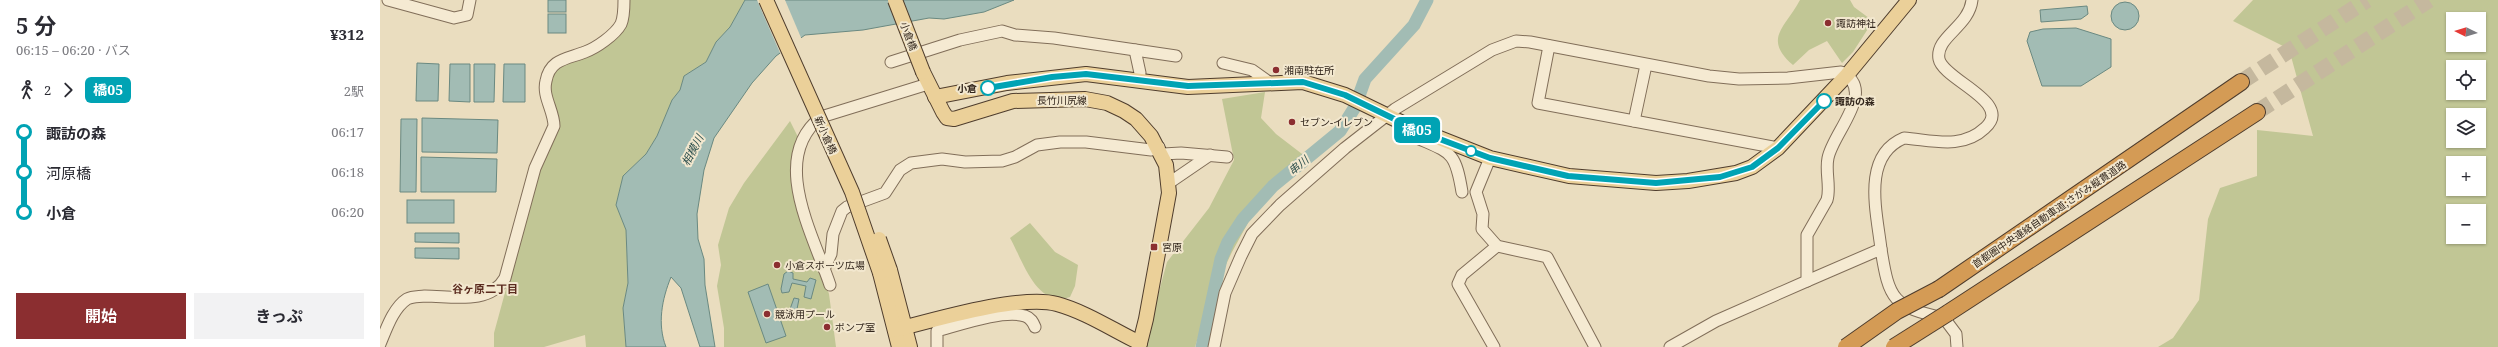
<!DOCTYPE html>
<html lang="ja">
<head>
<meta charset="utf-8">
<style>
  body { margin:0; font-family:"Noto Serif","Noto Sans JP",serif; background:#f2f2f3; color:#2b2b33; height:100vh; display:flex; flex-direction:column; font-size:15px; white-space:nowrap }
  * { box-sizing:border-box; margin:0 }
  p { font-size:13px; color:#7c7c81 }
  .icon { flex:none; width:22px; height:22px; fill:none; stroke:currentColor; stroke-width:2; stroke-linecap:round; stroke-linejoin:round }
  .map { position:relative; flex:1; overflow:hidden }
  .sheet { display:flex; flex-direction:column; background:#fff; width:380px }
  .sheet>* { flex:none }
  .badge { padding:0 8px; border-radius:6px; font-size:14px; line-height:26px }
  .needle { width:26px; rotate:275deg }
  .controls { position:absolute; left:2066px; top:12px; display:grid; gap:8px }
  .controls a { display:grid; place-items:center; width:40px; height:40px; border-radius:0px; background:#fff; box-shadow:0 1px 3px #0004; font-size:20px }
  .map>.badge { position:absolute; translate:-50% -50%; box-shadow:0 0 0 2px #fff }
  .legs { display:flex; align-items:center; gap:6px; height:44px; padding:0 16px; font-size:13px }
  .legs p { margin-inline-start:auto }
  .head { display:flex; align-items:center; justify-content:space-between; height:68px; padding:0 16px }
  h1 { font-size:22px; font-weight:700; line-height:30px }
  .primary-button { display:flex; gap:8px; margin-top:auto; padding:8px 16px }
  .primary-button a { flex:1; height:46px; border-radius:0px; background:#8b2e30; color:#fff; font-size:16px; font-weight:700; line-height:46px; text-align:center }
  .primary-button a+a { background:#f2f2f3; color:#2b2b33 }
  ul { padding:0 16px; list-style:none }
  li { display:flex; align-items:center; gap:14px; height:40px; font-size:15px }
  li i { display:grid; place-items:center; width:6px; height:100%; margin:0 5px; background:currentColor }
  li i::after { content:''; width:10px; height:10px; margin:-5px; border:3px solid; border-radius:50%; background:#fff }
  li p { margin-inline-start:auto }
  li:first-child i { background:linear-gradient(#0000 50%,currentColor 0) }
  li:last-child i { background:linear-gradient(currentColor 50%,#0000 0) }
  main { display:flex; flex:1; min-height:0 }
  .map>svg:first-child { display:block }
</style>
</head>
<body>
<main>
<section class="sheet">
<div class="head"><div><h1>5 分</h1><p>06:15 – 06:20 · バス</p></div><b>¥312</b></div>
<div class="legs"><svg class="icon" aria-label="walk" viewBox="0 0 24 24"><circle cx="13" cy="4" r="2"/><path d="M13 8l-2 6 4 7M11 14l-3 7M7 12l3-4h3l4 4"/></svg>2<svg class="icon" aria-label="forward" viewBox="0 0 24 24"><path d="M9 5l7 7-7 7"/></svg><b class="badge" style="background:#00a3b4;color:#fff">橋05</b><p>2駅</p></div>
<ul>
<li><i style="color:#00a3b4"></i><b>諏訪の森</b><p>06:17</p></li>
<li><i style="color:#00a3b4"></i><span>河原橋</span><p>06:18</p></li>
<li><i style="color:#00a3b4"></i><b>小倉</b><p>06:20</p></li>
</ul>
<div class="primary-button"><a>開始</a><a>きっぷ</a></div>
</section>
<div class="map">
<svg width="2118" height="347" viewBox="0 0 2118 347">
  <rect width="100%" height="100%" fill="#eaddbf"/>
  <g fill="#c1c695" fill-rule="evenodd">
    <path d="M 248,0 L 365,0 L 350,27 L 336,42 L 326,62 L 304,76 L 300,90 L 292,100 L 277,136 L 266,154 L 243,176 L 236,205 L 246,230 L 248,283 L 243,308 L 246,347 L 206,347 L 205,335 L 164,347 L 114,347 L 114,333 L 159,168 L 180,125 C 172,101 166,93 174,68 L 233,35 Z"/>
    <path d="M 1420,0 L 1470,0 L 1474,7 L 1493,21 L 1473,52 L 1462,63 L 1447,41 L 1429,50 L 1413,65 C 1382,38 1406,27 1420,0 Z"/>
    <path d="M 1873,0 L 2118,0 L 2118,347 L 1778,347 L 1793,338 L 1819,300 L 1828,219 L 1840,188 L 1877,176 L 1877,130 L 1933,136 L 1909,49 L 1853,21 ZM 2073,19 L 2099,19 L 2099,45 L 2073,45 ZM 2073,67 L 2099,67 L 2099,93 L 2073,93 ZM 2073,115 L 2099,115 L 2099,141 L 2073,141 ZM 2073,163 L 2099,163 L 2099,189 L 2073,189 ZM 2073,211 L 2099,211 L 2099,237 L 2073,237 Z"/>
    <path d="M 885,92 L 881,118 L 896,134 L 926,157 L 874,212 L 852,252 L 831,296 L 815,347 L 764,347 L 787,262 L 829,208 L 854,160 L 842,99 Z"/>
    <path d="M 410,121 L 418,137 L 412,158 L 412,178 L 449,294 L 456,347 L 344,347 L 344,328 L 337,286 L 341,265 L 338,245 L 349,208 L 364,183 Z"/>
    <path d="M 650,223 L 675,252 L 698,265 L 695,286 L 690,297 C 657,309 643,261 630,238 Z"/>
  </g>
  <g fill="#a2bcb4" stroke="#6a8981">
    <rect x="168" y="0" width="18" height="12"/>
    <path d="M 365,0 L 634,0 L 604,12 L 564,19 L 549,18 L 483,30 L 425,35 L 396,56 L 372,83 L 334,138 L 324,170 L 317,214 L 318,239 L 324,259 L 325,285 L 335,347 L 320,347 L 301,288 L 291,277 C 282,299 277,324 286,347 L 246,347 L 243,308 L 248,283 L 246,230 L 236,205 L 243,176 L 266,154 L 277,136 L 292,100 L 300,90 L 304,76 L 326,62 L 336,42 L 350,27 Z"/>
    <circle cx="1745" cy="16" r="14"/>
    <path d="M 1707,6 L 1708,14 L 1701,19 L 1661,22 L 1660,10 Z"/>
    <rect x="168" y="14" width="18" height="19"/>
    <path d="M 1696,28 L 1731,39 L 1731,67 L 1701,86 L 1662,86 L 1647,41 L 1650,32 L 1663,29 Z"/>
    <path d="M 37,63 L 59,64 L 58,101 L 36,101 Z"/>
    <path d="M 70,64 L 90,64 L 90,102 L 69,101 Z"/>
    <path d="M 94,64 L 115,64 L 114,102 L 94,102 Z"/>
    <path d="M 124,64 L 145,64 L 145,102 L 123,102 Z"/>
    <path d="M 42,118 L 118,120 L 117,153 L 42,152 Z"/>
    <path d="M 21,119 L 37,119 L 36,192 L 20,192 Z"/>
    <path d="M 41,157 L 117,159 L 116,192 L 41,192 Z"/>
    <rect x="27" y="200" width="47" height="23"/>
    <path d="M 35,233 L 79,233 L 79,243 L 35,242 Z"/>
    <path d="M 35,248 L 79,248 L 79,259 L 35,258 Z"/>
    <path d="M 408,271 L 413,273 L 413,279 L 427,282 L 430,278 L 436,280 L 431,299 L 424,297 L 426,286 L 412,283 L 409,292 L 402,293 L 401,289 L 404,274 Z"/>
    <path d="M 388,284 L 406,336 L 386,343 L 368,292 Z"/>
    <path d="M 414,298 L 419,299 L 416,314 L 414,315 L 409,312 Z"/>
  </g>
  <path fill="#eaddbf" d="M 377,0 L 405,0 L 422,40 L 401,55 Z"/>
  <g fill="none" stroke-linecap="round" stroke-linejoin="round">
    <path stroke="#a2bcb4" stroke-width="13" d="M 822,347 L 841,259 L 848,242 L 863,219 L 893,186 L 960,131 L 975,107 L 985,79 L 1034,25 L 1047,0"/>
    <g stroke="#c5b89e" stroke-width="16" stroke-dasharray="16 8" stroke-linecap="butt">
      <path d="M 1861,82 L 1987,0"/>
      <path d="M 1877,112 L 2049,0"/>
    </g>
    <defs>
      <g id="minor">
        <path d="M 8,0 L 74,18 L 87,15 L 90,0"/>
        <path d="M 1169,46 L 1158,103 L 1398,148"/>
        <path d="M 755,50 L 760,73 L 759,80"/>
        <path d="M 511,62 L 580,40 L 622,31 L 635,35 L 674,38 L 796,56"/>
        <path d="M 843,63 L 872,70 L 889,82"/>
        <path d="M 1254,121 L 1266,65"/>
        <path d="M 1029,126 L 1029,132 L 1033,136 C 1070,153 1075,149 1082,192"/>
        <path d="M 783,154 L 801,153 L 847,157"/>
        <path d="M 1110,158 L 1096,192 L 1103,214 L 1102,229 L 1117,246 L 1167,257 L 1215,347"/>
        <path d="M 789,183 L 830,155"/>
        <path d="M 1501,249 C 1497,213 1481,156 1524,138 C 1552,140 1582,150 1605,128 C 1634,102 1563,80 1559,59 C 1555,37 1589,27 1592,0"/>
        <path d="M 444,269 L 451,254 L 453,234 L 462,211 L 467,207 L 505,193 L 520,170 L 531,163 L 562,159 L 585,162 L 622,161 L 635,157 L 657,145 L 680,142 L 706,142 L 771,150 L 779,147"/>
        <path d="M 1427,281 L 1501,249 C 1509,300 1513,307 1564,318 L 1576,334 L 1577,347"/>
        <path d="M 450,285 C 433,234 389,158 441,117 L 548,84"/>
        <path d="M 0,344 C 6,330 13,308 27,299 C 33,296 39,297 45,296 C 72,296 110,305 125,278 L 155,168 L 174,126 C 174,111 162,96 166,81 C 170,59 187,59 205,52 C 216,48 235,35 241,24 C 244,17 244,8 244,0"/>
        <path d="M 557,347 L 557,331 C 579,325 624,309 645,316 C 651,318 653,322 655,327"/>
        <path d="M 834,347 L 845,293 L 861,256 L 872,234 L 900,205 L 965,148 L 1015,109 L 1112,50 L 1136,41 L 1150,42 L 1329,76 L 1359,79 L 1408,78 L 1461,72 C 1498,90 1453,132 1448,158 C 1445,172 1451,187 1447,200 L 1427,235 L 1427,281 L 1336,321 L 1290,347"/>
        <path d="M 1114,347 L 1078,284 L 1082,275 L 1117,246"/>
      </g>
      <g id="major">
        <path d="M 543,72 L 563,112 L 567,118 L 574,119 L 633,101 L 705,99 L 727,103 L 744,111 L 756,119 L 771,136 L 786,165 L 789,193 L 766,319 L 759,347"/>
        <path d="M 555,97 L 627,83 L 706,74 L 808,87 L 923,82 L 965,95 L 1029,126 L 1110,158 L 1189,176 L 1276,183 L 1308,181 L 1356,173 L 1372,167 L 1398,148 L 1467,75 L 1529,0"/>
        <path d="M 510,270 L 530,347"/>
        <path d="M 500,273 L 519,347"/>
        <path d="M 515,330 C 554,320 641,294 677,304 C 706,312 733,330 760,343"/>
      </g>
      <g id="highway">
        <path d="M 1559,289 L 1861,82"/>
        <path d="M 1568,313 L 1877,112"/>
      </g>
    </defs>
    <use href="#minor" stroke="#816e59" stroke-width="13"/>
    <use href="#major" stroke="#4f3d2d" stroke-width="16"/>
    <use href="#highway" stroke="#4f3d2d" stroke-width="18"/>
    <use href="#minor" stroke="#f5ead2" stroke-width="11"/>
    <use href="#major" stroke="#ebd099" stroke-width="14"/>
    <use href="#highway" stroke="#d49b55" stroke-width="16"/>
    <defs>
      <g id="major-bridge">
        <path d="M 386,0 L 472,192 L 500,273"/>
        <path d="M 515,0 L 543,72"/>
        <path d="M 499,239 L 510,270"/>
      </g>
      <g id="highway-bridge">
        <path d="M 1466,347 L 1517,311 L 1559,289"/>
        <path d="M 1514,347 L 1568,313"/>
      </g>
    </defs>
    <use href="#major-bridge" stroke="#4f3d2d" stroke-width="16" stroke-linecap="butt"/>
    <use href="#highway-bridge" stroke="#4f3d2d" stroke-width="18" stroke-linecap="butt"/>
    <use href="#major-bridge" stroke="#ebd099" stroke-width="14"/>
    <use href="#highway-bridge" stroke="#d49b55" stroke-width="16"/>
  </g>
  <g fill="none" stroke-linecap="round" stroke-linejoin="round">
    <defs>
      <path id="line-1" d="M 608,88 L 672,77 L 706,74 L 808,86 L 923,82 L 965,95 L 1041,132 L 1110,158 L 1188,176 L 1276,183 L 1340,177 L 1372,167 L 1398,148 L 1444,101"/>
    </defs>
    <use href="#line-1" stroke="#fff" stroke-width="9"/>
    <use href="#line-1" stroke="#00a3b4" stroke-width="6"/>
  </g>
  <g fill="#8b2e30" stroke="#f2e7ce" stroke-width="1.5">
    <circle cx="1448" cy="23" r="4"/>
    <circle cx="896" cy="70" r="4"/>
    <circle cx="912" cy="122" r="4"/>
    <rect x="770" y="243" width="8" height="8" rx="2"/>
    <circle cx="397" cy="265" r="4"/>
    <circle cx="387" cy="314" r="4"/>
    <circle cx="447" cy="327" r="4"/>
  </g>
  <g fill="#fff" stroke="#00a3b4" stroke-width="2">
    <circle cx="608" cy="88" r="7"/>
    <circle cx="1444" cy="101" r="7"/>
    <circle cx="1091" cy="151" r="5"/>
  </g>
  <g text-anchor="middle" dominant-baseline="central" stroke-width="4" stroke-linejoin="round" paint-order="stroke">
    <g font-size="10" fill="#32261c" stroke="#f2e7ce" text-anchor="start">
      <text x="1456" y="23">諏訪神社</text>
      <text x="904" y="70">湘南駐在所</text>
      <text x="920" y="122">セブン-イレブン</text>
      <text x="782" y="247">宮原</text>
      <text x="405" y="265">小倉スポーツ広場</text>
      <text x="395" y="314">競泳用プール</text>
      <text x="455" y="327">ポンプ室</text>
    </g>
    <g font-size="10" fill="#32261c" stroke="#f2e7ce">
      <text transform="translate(529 36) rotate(69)">小倉橋</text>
      <text x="682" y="100">長竹川尻線</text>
      <text transform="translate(446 135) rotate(66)">新小倉橋</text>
      <text transform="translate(1669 214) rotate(-34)">首都圏中央連絡自動車道;さがみ縦貫道路</text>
    </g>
    <g font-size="10" font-weight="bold" fill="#32261c" stroke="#f2e7ce" text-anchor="end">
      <text x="597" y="88">小倉</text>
      <text x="1455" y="101" text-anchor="start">諏訪の森</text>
    </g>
    <g font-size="11" font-style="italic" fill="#2d504e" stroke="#f2e7ce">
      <text transform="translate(312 150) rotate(-62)">相模川</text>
      <text transform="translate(918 165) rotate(-40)">串川</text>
    </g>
    <g font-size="11" font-weight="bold" fill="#5b2b1f" stroke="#f2e7ce">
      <text x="105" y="288">谷ヶ原二丁目</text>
    </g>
  </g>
</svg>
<div class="controls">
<a><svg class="needle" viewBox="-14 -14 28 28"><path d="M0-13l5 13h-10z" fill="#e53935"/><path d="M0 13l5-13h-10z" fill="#7c7c81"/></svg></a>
<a><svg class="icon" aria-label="locate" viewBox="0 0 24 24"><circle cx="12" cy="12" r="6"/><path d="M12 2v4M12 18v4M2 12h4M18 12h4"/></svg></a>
<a><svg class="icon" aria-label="layers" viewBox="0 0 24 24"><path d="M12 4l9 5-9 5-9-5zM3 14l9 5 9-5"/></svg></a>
<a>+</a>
<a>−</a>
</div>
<b class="badge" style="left:1037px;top:130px;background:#00a3b4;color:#fff">橋05</b>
</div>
</main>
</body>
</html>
